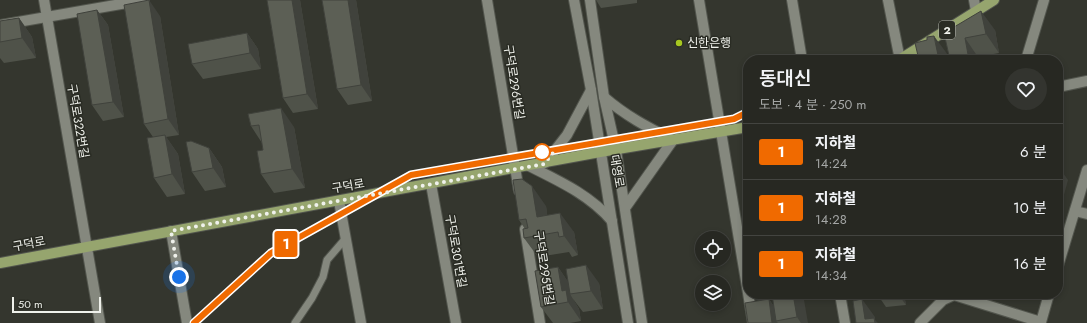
<!DOCTYPE html>
<html lang="ko">
<head>
<meta charset="utf-8">
<style>
  body { margin:0; font-family:Jost,"Noto Sans KR",sans-serif; background:#33342f; color:#f1f3f6; height:100vh; display:flex; flex-direction:column; font-size:15px; white-space:nowrap }
  * { box-sizing:border-box; margin:0 }
  p { font-size:13px; color:#a4a6a5 }
  .icon { flex:none; width:22px; height:22px; fill:none; stroke:currentColor; stroke-width:2; stroke-linecap:round; stroke-linejoin:round }
  .map { position:relative; flex:1; overflow:hidden }
  .drawer { position:absolute; left:743px; top:55px; width:320px; height:244px; display:flex; flex-direction:column; background:#272822; border-radius:16px; box-shadow:0 2px 6px #0003,0 0 0 1px #434440 }
  .drawer>* { flex:none }
  .badge { padding:0 8px; border-radius:3px; font-size:14px; line-height:26px }
  .tools { position:absolute; left:695px; top:231px; display:grid; gap:8px }
  .tools a { display:grid; place-items:center; width:36px; height:36px; border-radius:50%; background:#272822; box-shadow:0 2px 6px #0003,0 0 0 1px #434440; font-size:20px }
  .scale { position:absolute; left:12px; bottom:10px; width:89px; box-sizing:border-box; padding-left:4px; border:2px solid #eff1eb; border-top:0; font-size:11px; line-height:14px; white-space:nowrap; color:#eff1eb; -webkit-text-stroke:3px #2a2c24; paint-order:stroke }
  .you { position:absolute; width:20px; height:20px; margin:-10px; border:3px solid #fff; border-radius:50%; background:#1a73e8; box-shadow:0 0 0 6px #1a73e833 }
  .map>.badge { position:absolute; translate:-50% -50%; box-shadow:0 0 0 2px #fff }
  .round { display:grid; place-items:center; flex:none; width:42px; height:42px; border-radius:21px; background:#33342f }
  .head { display:flex; align-items:center; justify-content:space-between; height:68px; padding:0 16px }
  h1 { font-size:19px; font-weight:600; line-height:30px }
  ul { padding:0; list-style:none }
  li { display:flex; align-items:center; gap:12px; height:56px; padding:0 16px; border-top:1px solid #434440 }
  li div { flex:1 }
  li b { display:block; font-size:15px }
  li em { font-style:normal }
  li .badge { min-width:44px; font-weight:700; text-align:center }
  .map>svg:first-child { display:block }
</style>
</head>
<body>
<div class="map">
<svg width="1087" height="323" viewBox="0 0 1087 323">
  <rect width="100%" height="100%" fill="#34362e"/>
  <g fill="none" stroke-linecap="round" stroke-linejoin="round">
    <defs>
      <path id="lane" d="M 295,323 L 312,298 L 323,277 L 327,260 L 346,238"/>
      <g id="street">
        <path d="M 44,0 L 100,323"/>
        <path d="M 487,0 L 519,191"/>
        <path d="M 699,0 L 753,323"/>
        <path d="M 792,0 L 802,60"/>
        <path d="M 888,0 L 900,60"/>
        <path d="M 974,0 L 976,11"/>
        <path d="M 0,25 L 144,0"/>
        <path d="M 1026,60 L 1044,0"/>
        <path d="M 1058,87 L 1087,81"/>
        <path d="M 431,184 L 456,323"/>
        <path d="M 339,201 L 361,323"/>
        <path d="M 1075,211 L 1087,214"/>
        <path d="M 525,229 L 540,323"/>
        <path d="M 171,231 L 187,323"/>
        <path d="M 840,294 L 845,323"/>
      </g>
      <g id="secondary">
        <path d="M 574,0 L 591,90 L 628,323"/>
        <path d="M 590,0 L 604,97 L 616,150 L 642,323"/>
        <path d="M 604,97 C 626,116 647,127 673,140 L 625,208"/>
        <path d="M 545,163 L 567,135 L 591,90"/>
        <path d="M 529,166 C 559,181 590,195 612,221"/>
        <path d="M 1058,266 L 1087,170"/>
        <path d="M 920,323 L 943,300 L 954,295 L 1041,322 L 1049,294"/>
      </g>
      <g id="primary">
        <path d="M 899,60 L 994,0"/>
        <path d="M 0,263 L 600,152 L 748,127"/>
      </g>
    </defs>
    <use href="#lane" stroke="#52554d" stroke-width="9"/>
    <use href="#street" stroke="#52554d" stroke-width="12"/>
    <use href="#secondary" stroke="#52554d" stroke-width="12"/>
    <use href="#primary" stroke="#52554d" stroke-width="12"/>
    <use href="#lane" stroke="#85887e" stroke-width="7"/>
    <use href="#street" stroke="#85887e" stroke-width="10"/>
    <use href="#secondary" stroke="#85887e" stroke-width="10"/>
    <use href="#primary" stroke="#96a56e" stroke-width="10"/>
  </g>
  <g fill="#4f5249">
    <path d="M 267,0 L 300,0 L 318,109 L 293,113 L 283,98 Z"/>
    <path d="M 322,0 L 356,0 L 372,101 L 348,105 L 337,89 Z"/>
    <path d="M 596,0 L 637,0 L 637,3 L 601,8 Z"/>
    <path d="M 97,10 L 108,25 L 124,117 L 103,121 L 92,105 Z"/>
    <path d="M 160,16 L 179,135 L 166,137 L 178,154 L 185,194 L 167,197 L 154,178 L 153,137 L 144,124 Z"/>
    <path d="M 19,18 L 32,37 L 36,58 L 4,63 L 0,58 L 0,21 Z"/>
    <path d="M 995,30 L 999,53 L 978,57 L 978,60 L 950,60 L 944,33 Z"/>
    <path d="M 247,33 L 258,49 L 261,69 L 203,79 L 192,64 Z"/>
    <path d="M 248,114 L 294,127 L 305,188 L 274,193 L 261,174 L 263,150 L 262,143 L 251,126 Z"/>
    <path d="M 209,148 L 222,167 L 226,187 L 205,191 L 192,172 Z"/>
    <path d="M 546,206 L 547,215 L 574,232 L 578,255 L 572,257 L 569,252 L 538,257 L 524,238 L 525,229 L 519,220 Z"/>
    <path d="M 558,267 L 568,282 L 599,283 L 603,309 L 583,312 L 573,299 L 574,301 L 579,309 L 581,321 L 570,323 L 553,323 L 541,307 Z"/>
    <path d="M 772,294 L 808,323 L 748,323 L 769,299 L 774,307 Z"/>
    <path d="M 877,294 L 904,294 L 906,305 L 886,307 Z"/>
  </g>
  <g fill="#40423c">
    <path d="M 149,0 L 160,16 L 179,135 L 168,119 Z"/>
    <path d="M 292,0 L 300,0 L 318,109 L 307,94 Z"/>
    <path d="M 348,0 L 356,0 L 372,101 L 361,85 Z"/>
    <path d="M 97,10 L 108,25 L 124,117 L 113,102 Z"/>
    <path d="M 981,11 L 995,30 L 999,53 L 986,34 Z"/>
    <path d="M 19,18 L 32,37 L 36,58 L 22,38 Z"/>
    <path d="M 247,33 L 258,49 L 261,69 L 250,53 Z"/>
    <path d="M 934,36 L 948,55 L 949,60 L 939,60 Z"/>
    <path d="M 965,38 L 978,57 L 978,60 L 969,60 Z"/>
    <path d="M 281,108 L 294,127 L 305,188 L 292,169 Z"/>
    <path d="M 165,135 L 178,154 L 185,194 L 172,174 Z"/>
    <path d="M 209,148 L 222,167 L 226,187 L 213,168 Z"/>
    <path d="M 1058,166 L 1068,180 L 1058,217 Z"/>
    <path d="M 532,186 L 546,206 L 550,234 L 537,217 Z"/>
    <path d="M 560,213 L 574,232 L 578,255 L 564,236 Z"/>
    <path d="M 586,265 L 599,283 L 603,309 L 591,291 Z"/>
    <path d="M 558,267 L 571,286 L 570,294 L 579,309 L 581,321 L 568,302 L 562,291 Z"/>
    <path d="M 793,294 L 803,294 L 808,323 L 801,323 L 797,317 Z"/>
    <path d="M 898,294 L 904,294 L 906,305 Z"/>
    <path d="M 769,299 L 782,319 L 776,321 L 778,323 L 772,323 Z"/>
    <path d="M 862,299 L 875,317 L 875,320 L 878,323 L 868,323 L 865,319 Z"/>
  </g>
  <g fill="#5c5f55" stroke="#40423c">
    <path d="M 149,0 L 168,119 L 144,124 L 124,5 Z"/>
    <path d="M 267,0 L 292,0 L 307,94 L 283,98 Z"/>
    <path d="M 322,0 L 348,0 L 361,85 L 337,89 Z"/>
    <path d="M 97,10 L 113,102 L 92,105 L 77,14 Z"/>
    <path d="M 981,11 L 986,34 L 965,38 L 969,60 L 950,60 L 944,33 Z"/>
    <path d="M 19,18 L 22,38 L 0,42 L 0,21 Z"/>
    <path d="M 247,33 L 250,53 L 192,64 L 188,44 Z"/>
    <path d="M 934,36 L 939,60 L 919,60 L 915,43 L 927,40 L 927,37 Z"/>
    <path d="M 281,108 L 292,169 L 261,174 L 257,151 L 263,150 L 259,125 L 251,126 L 248,114 Z"/>
    <path d="M 165,135 L 172,174 L 154,178 L 147,138 Z"/>
    <path d="M 191,141 L 209,148 L 213,168 L 192,172 L 186,142 Z"/>
    <path d="M 522,179 L 532,186 L 537,217 L 560,213 L 564,236 L 559,237 L 558,232 L 524,238 L 523,229 L 528,228 L 526,219 L 519,220 L 513,180 Z"/>
    <path d="M 586,265 L 591,291 L 570,294 L 566,269 Z"/>
    <path d="M 558,267 L 562,291 L 566,290 L 568,302 L 541,307 L 535,271 Z"/>
    <path d="M 772,294 L 793,294 L 797,317 L 776,321 Z"/>
    <path d="M 769,299 L 772,323 L 748,323 L 745,303 Z"/>
    <path d="M 862,299 L 865,319 L 874,318 L 875,323 L 856,323 L 853,301 Z"/>
  </g>
  <g fill="none" stroke-linecap="round" stroke-linejoin="round">
    <defs>
      <path id="line" d="M 194,323 L 271,253 L 411,175 L 734,119 L 748,112"/>
    </defs>
    <use href="#line" stroke="#fff" stroke-width="9"/>
    <use href="#line" stroke="#f06a00" stroke-width="6"/>
    <path stroke="#eff1eb" stroke-width="4" stroke-dasharray="0 7.2" d="M 179,277 L 171,231 L 544,164 L 553,153 L 542,152"/>
  </g>
  <circle fill="#a7c820" stroke="#2a2c24" stroke-width="1.5" cx="679" cy="43" r="4"/>
  <circle fill="#fff" stroke="#f06a00" stroke-width="2" cx="542" cy="152" r="8"/>
  <g text-anchor="middle" dominant-baseline="central" stroke-width="3" stroke-linejoin="round" paint-order="stroke">
    <rect fill="#2a2c24" stroke="#b4b6af" stroke-width="1" x="939" y="21" width="16" height="18" rx="3"/>
    <g font-size="11" font-weight="bold" fill="#eff1eb">
      <text x="947" y="30">2</text>
    </g>
    <g font-size="12" fill="#eff1eb" stroke="#2a2c24" text-anchor="start">
      <text x="687" y="43">신한은행</text>
    </g>
    <g font-size="12" fill="#eff1eb" stroke="#2a2c24">
      <text transform="translate(514 82) rotate(81)">구덕로296번길</text>
      <text transform="translate(78 121) rotate(80)">구덕로322번길</text>
      <text transform="translate(617 171) rotate(80)">대영로</text>
      <text transform="translate(348 186) rotate(-10)">구덕로</text>
      <text transform="translate(29 244) rotate(-11)">구덕로</text>
      <text transform="translate(456 251) rotate(80)">구덕로301번길</text>
      <text transform="translate(544 268) rotate(81)">구덕로295번길</text>
    </g>
  </g>
</svg>
<div class="tools">
<a><svg class="icon" aria-label="locate" viewBox="0 0 24 24"><circle cx="12" cy="12" r="6"/><path d="M12 2v4M12 18v4M2 12h4M18 12h4"/></svg></a>
<a><svg class="icon" aria-label="layers" viewBox="0 0 24 24"><path d="M12 4l9 5-9 5-9-5zM3 14l9 5 9-5"/></svg></a>
</div>
<div class="scale">50 m</div>
<div class="you" style="left:179px;top:277px"></div>
<b class="badge" style="left:286px;top:244px;background:#f06a00;color:#fff">1</b>
<section class="drawer">
<div class="head"><div><h1>동대신</h1><p>도보 · 4 분 · 250 m</p></div><a class="round"><svg class="icon" aria-label="heart" viewBox="0 0 24 24"><path d="M12 20l-8-8c-3-5 5-10 8-4 3-6 11-1 8 4z"/></svg></a></div>
<ul>
<li><span class="badge" style="background:#f06a00;color:#fff">1</span><div><b>지하철</b><p>14:24</p></div><em>6 분</em></li>
<li><span class="badge" style="background:#f06a00;color:#fff">1</span><div><b>지하철</b><p>14:28</p></div><em>10 분</em></li>
<li><span class="badge" style="background:#f06a00;color:#fff">1</span><div><b>지하철</b><p>14:34</p></div><em>16 분</em></li>
</ul>
</section>
</div>
</body>
</html>
